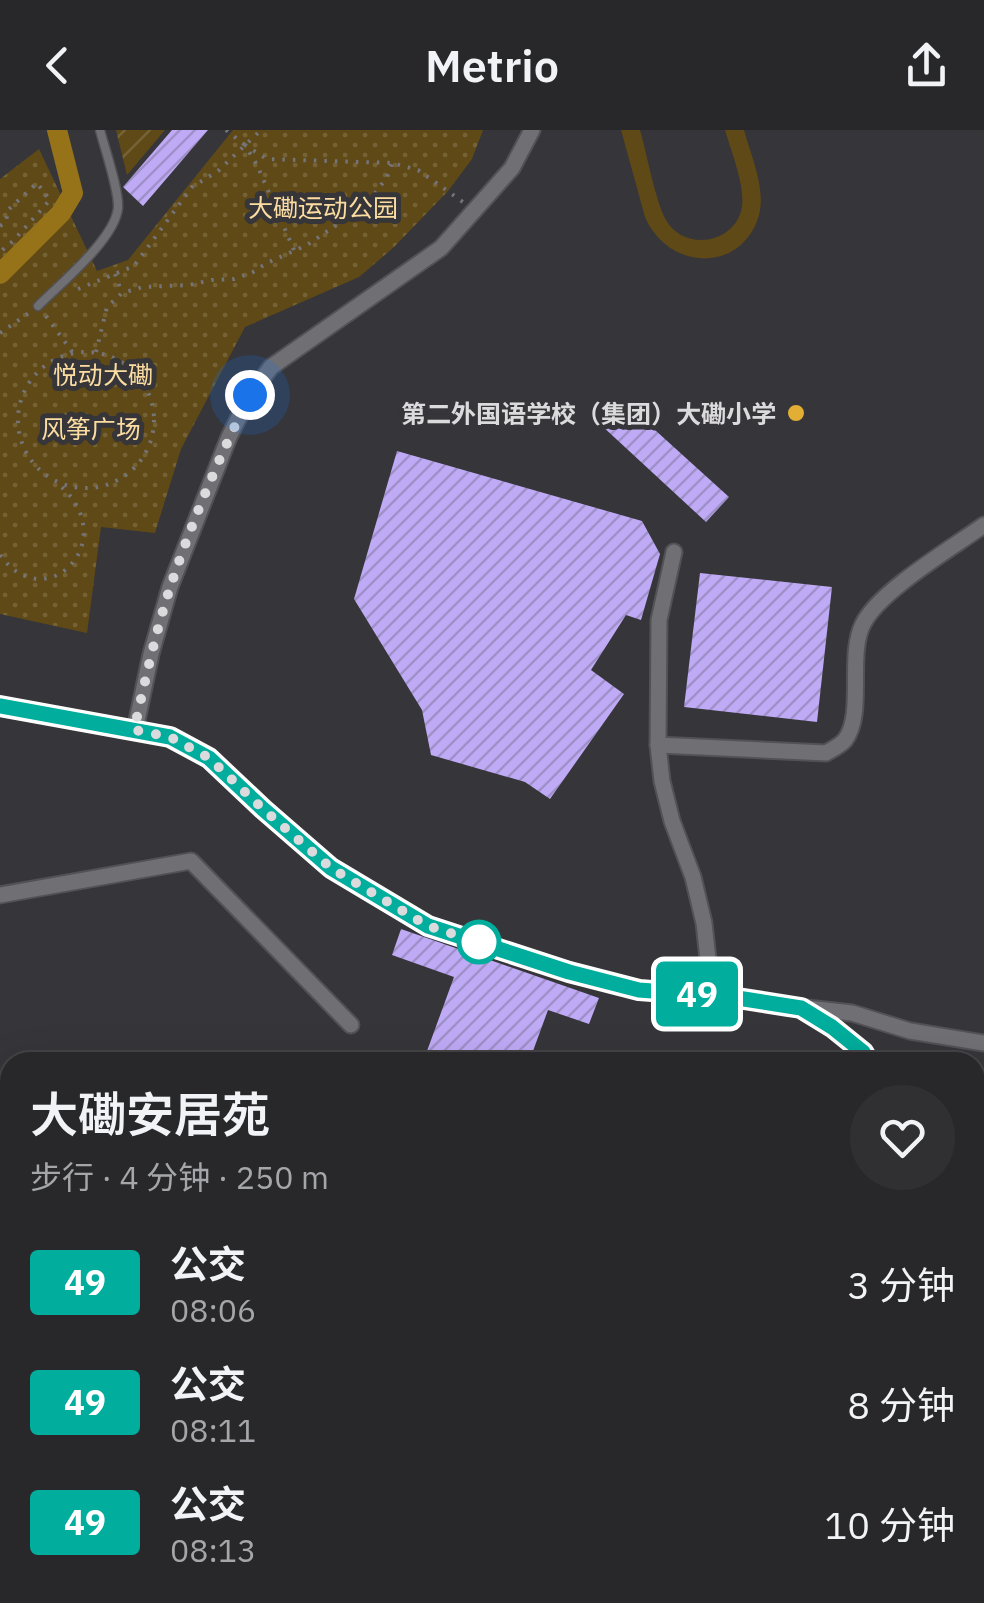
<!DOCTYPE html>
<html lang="zh">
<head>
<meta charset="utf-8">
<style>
  body { margin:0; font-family:"IBM Plex Sans","Noto Sans SC",sans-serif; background:#303033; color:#f1f3f6; height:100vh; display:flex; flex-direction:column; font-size:38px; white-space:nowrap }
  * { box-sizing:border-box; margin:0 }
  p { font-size:32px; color:#a5a6a9 }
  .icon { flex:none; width:55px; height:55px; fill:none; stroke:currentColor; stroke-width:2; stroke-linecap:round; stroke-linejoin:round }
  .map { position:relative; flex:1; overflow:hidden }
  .drawer { position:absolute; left:0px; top:922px; width:985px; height:552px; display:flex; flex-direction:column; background:#28282b; border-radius:30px 30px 0 0; box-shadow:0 10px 40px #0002,0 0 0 2px #444447 }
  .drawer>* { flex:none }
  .badge { padding:0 20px; border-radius:8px; font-size:35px; line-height:65px }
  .you { position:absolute; width:50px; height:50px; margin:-25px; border:8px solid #fff; border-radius:50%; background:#1a73e8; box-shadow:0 0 0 15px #1a73e833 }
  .map>.badge { position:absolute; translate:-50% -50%; box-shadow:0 0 0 5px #fff }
  .round { display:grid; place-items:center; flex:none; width:105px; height:105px; border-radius:52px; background:#303033 }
  .headline { display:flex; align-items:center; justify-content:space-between; height:170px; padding:0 30px }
  h1 { font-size:48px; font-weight:600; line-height:75px }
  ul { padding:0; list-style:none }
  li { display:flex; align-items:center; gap:30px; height:120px; padding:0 30px }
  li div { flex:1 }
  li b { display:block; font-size:38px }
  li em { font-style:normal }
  li .badge { min-width:110px; font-weight:700; text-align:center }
  header { display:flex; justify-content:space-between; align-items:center; height:130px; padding:0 30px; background:#28282b; font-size:45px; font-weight:600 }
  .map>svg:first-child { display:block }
</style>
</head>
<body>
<header><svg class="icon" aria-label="back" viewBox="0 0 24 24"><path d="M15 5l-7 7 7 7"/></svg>Metrio<svg class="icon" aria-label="share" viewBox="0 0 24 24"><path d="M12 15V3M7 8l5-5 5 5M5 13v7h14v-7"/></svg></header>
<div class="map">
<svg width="984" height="1473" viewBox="0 0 984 1473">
  <defs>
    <pattern id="park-dots" width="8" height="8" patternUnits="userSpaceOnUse" patternTransform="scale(2.5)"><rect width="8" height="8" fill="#5f4916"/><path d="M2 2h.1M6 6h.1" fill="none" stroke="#756337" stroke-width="1.8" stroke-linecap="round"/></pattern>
    <pattern id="garden-furrows" width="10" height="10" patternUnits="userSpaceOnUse" patternTransform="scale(2.5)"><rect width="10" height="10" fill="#5f4916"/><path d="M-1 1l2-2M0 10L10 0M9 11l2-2" fill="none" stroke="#756337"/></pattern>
    <pattern id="building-hatch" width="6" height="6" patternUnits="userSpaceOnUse" patternTransform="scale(2.5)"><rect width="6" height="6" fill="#bfaaf6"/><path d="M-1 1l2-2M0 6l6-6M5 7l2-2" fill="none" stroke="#a090c9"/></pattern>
  </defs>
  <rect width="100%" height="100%" fill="#363539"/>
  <path fill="url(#park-dots)" d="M 233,0 L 483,0 L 472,29 L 448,61 L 393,118 L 359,147 L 245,197 L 181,319 L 155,403 L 101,397 L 87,503 L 0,484 L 0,49 L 39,19 L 97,141 L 128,130 Z"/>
  <path fill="url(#garden-furrows)" d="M 116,0 L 165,0 L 127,45 Z"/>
  <path fill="#5f4916" d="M 621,0 L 640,0 C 647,24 655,70 666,90 C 685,123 737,113 742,76 C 745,55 731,21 725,0 L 744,0 C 751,26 766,58 759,85 C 742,144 668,141 645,87 Z"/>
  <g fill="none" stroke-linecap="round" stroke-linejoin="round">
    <path stroke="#967219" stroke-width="20" d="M 0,144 L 61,83 L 73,63 L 57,0"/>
  </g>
  <g fill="url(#building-hatch)">
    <path d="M 172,0 L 208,0 L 143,76 L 123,57 Z"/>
    <path d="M 623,271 L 729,367 L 706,392 L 601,295 Z"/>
    <path d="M 397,321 L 642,391 L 660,424 L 641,490 L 626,485 L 591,540 L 624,564 L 550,669 L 525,652 L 431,625 L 422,580 L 354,469 Z"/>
    <path d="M 700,443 L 832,457 L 817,592 L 684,577 Z"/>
    <path d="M 401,799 L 599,868 L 589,894 L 548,880 L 529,932 L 423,932 L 454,847 L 392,825 Z"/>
  </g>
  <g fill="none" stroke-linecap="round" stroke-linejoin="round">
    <defs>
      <path id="service" d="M 38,176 C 60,154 115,109 118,78 C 119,59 105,20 100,0"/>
      <g id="minor">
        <path d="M 674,422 L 659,490 L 658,615 L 662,651 L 672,691 L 693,747 L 704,793 L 712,865"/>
        <path d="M 0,576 L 170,607 L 209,628 L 331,738 L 428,795 L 569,842 L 639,860 L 731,867 L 801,877 L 833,897 L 863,923 L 869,932"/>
        <path d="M 135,600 L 151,524 L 170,457 L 229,307 L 250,265 L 271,237 L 441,118 L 512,38 L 532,0"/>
        <path d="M 658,615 L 826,623 C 833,619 841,615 845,610 C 865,584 847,525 863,494 C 879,461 952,418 984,395"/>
        <path d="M 0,765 L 191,731 L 351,895"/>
        <path d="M 807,878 L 852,883 L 910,901 L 984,913"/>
        <path d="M 975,964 L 984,955"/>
        <path d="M 975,1361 L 984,1376"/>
        <path d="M 514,1465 L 518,1473"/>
        <path d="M 565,1473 L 576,1465"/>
      </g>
    </defs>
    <use href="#service" stroke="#525155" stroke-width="11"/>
    <use href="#minor" stroke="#525155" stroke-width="19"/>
    <g stroke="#757478" stroke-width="4" stroke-dasharray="2.5 8" stroke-linecap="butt">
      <path d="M 226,0 L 245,15"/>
      <path d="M 0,96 L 6,92 L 8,80 L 37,53 L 50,70 L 13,111 L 0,122"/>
      <path d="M 294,120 L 257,35 L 245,15 L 267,29 L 392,33 L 418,40 L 463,72"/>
      <path d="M 115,144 L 122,163"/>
      <path d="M 78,159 L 134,136 L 192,57 L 218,41 L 261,0"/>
      <path d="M 46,186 L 73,223"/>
      <path d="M 0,203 L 29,183"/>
      <path d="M 96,222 L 107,177 L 122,163 L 143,157 L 189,155 L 212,150 L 234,149 L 253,142 L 267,133 L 307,115 L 341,92 L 373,66 L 387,47 L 392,33"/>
      <circle cx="86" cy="290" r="68"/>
      <path d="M 0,425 C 47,490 125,408 57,353"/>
    </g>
    <use href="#service" stroke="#706f74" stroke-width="8"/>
    <use href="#minor" stroke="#706f74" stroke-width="15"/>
  </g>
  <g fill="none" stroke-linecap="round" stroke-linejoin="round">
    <defs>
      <path id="line" d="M 0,576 L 170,607 L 209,628 L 263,679 L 331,738 L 428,796 L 569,842 L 639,860 L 731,867 L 801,878 L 832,897 L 863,922 L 869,932"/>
    </defs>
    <use href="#line" stroke="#fff" stroke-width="22"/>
    <use href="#line" stroke="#01ad9c" stroke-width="15"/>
    <path stroke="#dbdadd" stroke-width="10" stroke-dasharray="0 18" d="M 250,265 C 220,325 191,394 170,458 C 155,504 145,552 134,600 L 170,607 L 209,628 L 263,679 L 331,738 L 428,796 L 479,812"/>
  </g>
  <circle fill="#e2af34" stroke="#363539" stroke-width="4" cx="796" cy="283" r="10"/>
  <circle fill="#fff" stroke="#01ad9c" stroke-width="5" cx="479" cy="812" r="20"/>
  <g text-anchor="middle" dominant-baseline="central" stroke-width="10" stroke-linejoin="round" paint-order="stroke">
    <g font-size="25" fill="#fbdda1" stroke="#363539">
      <text x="323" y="77">大磡运动公园</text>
      <text x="103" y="244">悦动大磡</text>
      <text x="91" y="298">风筝广场</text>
    </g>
    <g font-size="25" font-weight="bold" fill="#dbdadd" stroke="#363539" text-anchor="end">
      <text x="776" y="283">第二外国语学校（集团）大磡小学</text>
    </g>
  </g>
</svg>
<div class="you" style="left:250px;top:265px"></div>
<b class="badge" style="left:697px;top:864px;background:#01ad9c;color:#fff">49</b>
<section class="drawer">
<div class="headline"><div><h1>大磡安居苑</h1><p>步行 · 4 分钟 · 250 m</p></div><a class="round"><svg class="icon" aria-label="heart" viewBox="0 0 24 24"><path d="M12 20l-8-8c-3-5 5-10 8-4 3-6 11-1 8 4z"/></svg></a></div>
<ul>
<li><span class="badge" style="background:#01ad9c;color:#fff">49</span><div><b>公交</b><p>08:06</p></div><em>3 分钟</em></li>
<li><span class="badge" style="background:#01ad9c;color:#fff">49</span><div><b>公交</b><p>08:11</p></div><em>8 分钟</em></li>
<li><span class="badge" style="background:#01ad9c;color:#fff">49</span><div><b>公交</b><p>08:13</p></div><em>10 分钟</em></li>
</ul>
</section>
</div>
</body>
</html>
